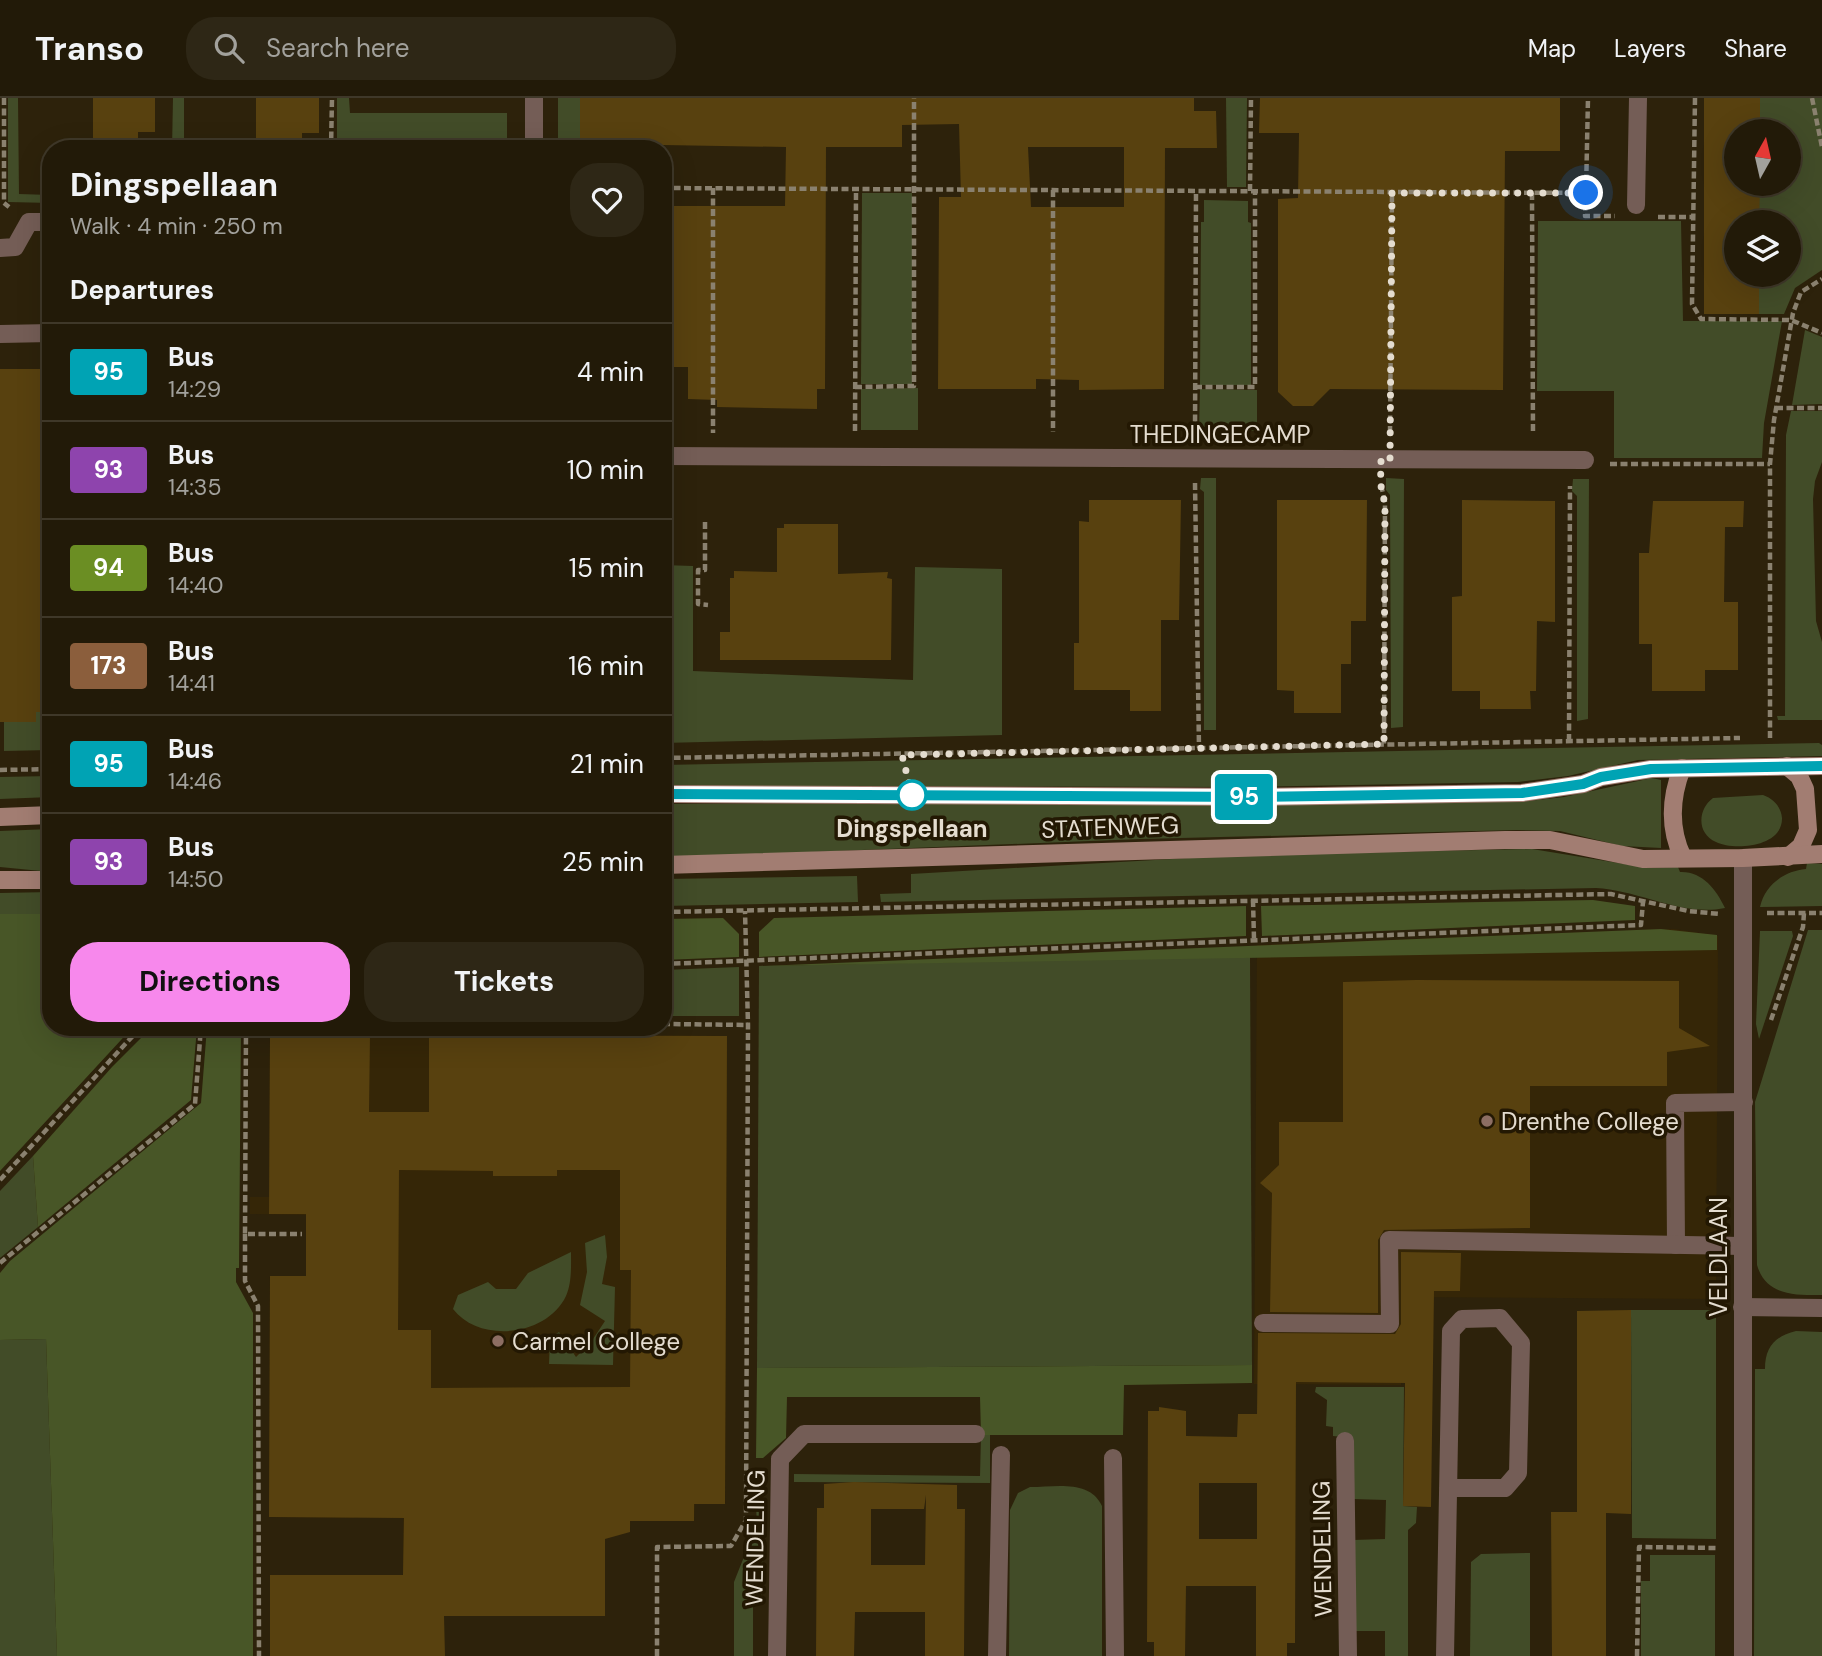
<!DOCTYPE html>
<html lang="en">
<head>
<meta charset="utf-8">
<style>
  body { margin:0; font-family:"DM Sans",sans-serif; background:#2e2716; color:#f1f3f6; height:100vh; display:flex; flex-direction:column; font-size:26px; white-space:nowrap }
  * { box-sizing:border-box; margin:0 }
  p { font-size:23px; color:#a2a19c }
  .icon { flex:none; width:38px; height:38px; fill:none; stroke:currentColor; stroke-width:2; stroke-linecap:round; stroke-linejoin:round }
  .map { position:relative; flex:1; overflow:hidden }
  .sheet { position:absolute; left:42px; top:42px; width:630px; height:896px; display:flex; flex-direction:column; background:#221a08; border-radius:28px; box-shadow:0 7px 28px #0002,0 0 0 2px #3f3829 }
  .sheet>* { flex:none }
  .badge { padding:0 14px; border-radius:5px; font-size:24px; line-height:46px }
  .needle { width:46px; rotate:8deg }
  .fabs { position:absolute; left:1724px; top:21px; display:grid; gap:14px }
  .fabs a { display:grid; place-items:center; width:77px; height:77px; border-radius:50%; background:#221a08; box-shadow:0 7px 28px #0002,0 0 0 2px #3f3829; font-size:35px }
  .you { position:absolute; width:35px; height:35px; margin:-18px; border:5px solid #fff; border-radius:50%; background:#1a73e8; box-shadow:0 0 0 10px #1a73e833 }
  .map>.badge { position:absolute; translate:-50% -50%; box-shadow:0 0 0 4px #fff }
  h2 { padding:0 28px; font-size:26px; line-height:63px }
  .round { display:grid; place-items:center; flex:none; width:74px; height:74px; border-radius:28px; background:#2e2716 }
  .headline { display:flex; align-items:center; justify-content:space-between; height:119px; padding:0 28px }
  h1 { font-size:33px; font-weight:700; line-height:52px }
  .button { display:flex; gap:14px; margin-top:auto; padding:14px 28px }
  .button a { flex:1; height:80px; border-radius:28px; background:#f788ec; color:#111; font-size:28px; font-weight:700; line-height:80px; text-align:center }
  .button a+a { background:#2e2716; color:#f1f3f6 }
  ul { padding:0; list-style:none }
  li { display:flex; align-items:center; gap:21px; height:98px; padding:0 28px; border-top:2px solid #3f3829 }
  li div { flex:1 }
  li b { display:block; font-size:26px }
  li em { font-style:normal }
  li .badge { min-width:77px; font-weight:700; text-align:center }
  header { display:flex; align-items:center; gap:42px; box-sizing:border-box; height:98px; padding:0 35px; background:#221a08; border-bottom:2px solid #3f3829 }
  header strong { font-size:33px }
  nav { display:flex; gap:38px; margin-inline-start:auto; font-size:24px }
  .search { width:490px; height:63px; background:#2e2716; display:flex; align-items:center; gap:18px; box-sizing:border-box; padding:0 24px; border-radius:28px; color:#a2a19c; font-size:26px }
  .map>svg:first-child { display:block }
</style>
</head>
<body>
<header>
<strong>Transo</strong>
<div class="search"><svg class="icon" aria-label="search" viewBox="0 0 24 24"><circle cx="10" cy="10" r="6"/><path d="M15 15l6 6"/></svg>Search here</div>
<nav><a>Map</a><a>Layers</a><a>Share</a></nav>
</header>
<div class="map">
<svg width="1822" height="1558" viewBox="0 0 1822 1558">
  <rect width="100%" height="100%" fill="#2d220b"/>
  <g fill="#352607">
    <path d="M 1674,831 L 1718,838 L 1716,1201 L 1403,1199 L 1401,1287 L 1254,1286 L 1257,847 Z"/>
    <path d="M 270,937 L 727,938 L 725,1406 L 695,1406 L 694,1423 L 668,1423 L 631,1412 L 630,1432 L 605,1440 L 605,1518 L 429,1518 L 429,1557 L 445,1558 L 270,1558 L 403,1477 L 404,1308 L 355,1308 L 354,1420 L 269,1419 L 270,1178 L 306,1178 L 306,1117 L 250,1116 L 250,1099 L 269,1099 Z"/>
  </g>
  <g fill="#424c28">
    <path d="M 8,0 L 18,0 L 19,96 L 51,97 L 51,105 L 8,104 Z"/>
    <path d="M 173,0 L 184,0 L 184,51 L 172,51 Z"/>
    <path d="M 337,0 L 349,0 L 350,15 L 507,15 L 507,51 L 337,51 Z"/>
    <rect x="558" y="0" width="22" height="51"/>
    <path d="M 1226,0 L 1247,0 L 1246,89 L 1227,89 Z"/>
    <path d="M 1759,0 L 1822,0 L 1822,172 L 1795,190 L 1784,216 L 1759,216 L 1759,177 L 1788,177 L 1788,124 L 1759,124 L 1759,86 L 1788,86 L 1788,33 L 1759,33 Z"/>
    <path d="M 862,95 L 912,95 L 912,286 L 861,286 Z"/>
    <path d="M 1204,102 L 1248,103 L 1248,124 L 1251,125 L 1251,287 L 1200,287 L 1201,124 L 1204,124 Z"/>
    <path d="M 1538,123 L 1681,123 L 1683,223 L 1782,223 L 1764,325 L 1762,360 L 1614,360 L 1614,293 L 1537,293 Z"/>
    <path d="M 1805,232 L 1822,239 L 1822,306 L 1792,307 Z"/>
    <path d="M 918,290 L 918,332 L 861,332 L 861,291 Z"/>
    <path d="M 1200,291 L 1257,292 L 1257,333 L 1199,333 Z"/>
    <path d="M 1791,313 L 1822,313 L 1822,364 L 1815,383 L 1813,401 L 1816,523 L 1822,544 L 1822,622 L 1778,622 L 1777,618 L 1785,618 L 1786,337 Z"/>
    <path d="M 1201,380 L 1216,380 L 1216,632 L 1204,632 L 1204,394 L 1200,391 Z"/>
    <path d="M 1386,380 L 1404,381 L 1403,629 L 1391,630 L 1390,397 L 1386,392 Z"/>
    <path d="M 1573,381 L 1589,381 L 1588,621 L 1577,623 L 1577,398 L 1572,393 Z"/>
    <path d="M 663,467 L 693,468 L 693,573 L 913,582 L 915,469 L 1002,471 L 1002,637 L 663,645 Z"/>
    <path d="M 47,569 L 51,569 L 51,652 L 4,653 L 4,624 L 36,624 L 36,614 L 50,614 L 50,601 L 47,600 Z"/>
    <path d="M 1819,645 L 1822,647 L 1822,658 L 1638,662 L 1568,678 L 1518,684 L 1249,689 L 663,688 L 663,667 Z"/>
    <path d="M 51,678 L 51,699 L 0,701 L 0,679 Z"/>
    <path d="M 1652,680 L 1661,682 L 1661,750 L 1622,748 L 1560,733 L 1517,732 L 1140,741 L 663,760 L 663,706 L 1520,704 L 1564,699 Z"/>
    <path d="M 1763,697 C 1774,701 1781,709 1782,720 C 1783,749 1734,753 1716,744 C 1696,735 1698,711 1713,700 Z"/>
    <path d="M 51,731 L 51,774 L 0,769 L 0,733 Z"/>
    <path d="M 1532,751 L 1649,770 L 1678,769 L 1680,774 C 1702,773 1716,791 1725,810 C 1682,819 1639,792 1596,790 L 881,804 L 880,796 L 911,795 L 911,776 L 1241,757 Z"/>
    <path d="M 1807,765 L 1822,766 L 1822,808 L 1760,809 C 1765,787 1784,773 1806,771 Z"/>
    <path d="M 857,778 L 858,804 L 663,808 L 663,781 Z"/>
    <path d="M 51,794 L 51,816 L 0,816 L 0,795 Z"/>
    <path d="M 1808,832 L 1822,832 L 1822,1197 C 1795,1197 1766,1198 1757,1167 L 1755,1004 Z"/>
    <path d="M 1760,833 L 1792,833 L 1793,838 L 1759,941 L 1756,926 Z"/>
    <path d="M 1250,858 L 1252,1267 L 757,1270 L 759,868 Z"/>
    <path d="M 739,869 L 739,918 L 663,918 L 663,872 Z"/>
    <rect x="428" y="929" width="168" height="8"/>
    <path d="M 33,1058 L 38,1129 L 0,1160 L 0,1093 Z"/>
    <path d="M 605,1137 L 607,1159 L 602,1186 L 615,1189 L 613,1267 L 549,1266 L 550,1240 L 559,1234 L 576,1259 L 591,1244 L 605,1223 L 580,1207 L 587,1174 L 585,1145 Z"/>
    <path d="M 571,1154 C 571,1167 572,1185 566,1198 C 547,1238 480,1246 453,1211 L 458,1197 L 488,1184 L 496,1191 L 516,1191 L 528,1175 Z"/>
    <path d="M 1631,1212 L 1716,1212 L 1716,1441 L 1632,1440 Z"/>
    <path d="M 1796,1233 L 1822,1234 L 1822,1558 L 1754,1558 L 1755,1271 L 1765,1271 C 1765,1249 1775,1238 1796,1233 Z"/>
    <path d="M 46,1241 L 57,1558 L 0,1558 L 0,1242 Z"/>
    <path d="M 1316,1289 L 1404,1289 L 1403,1408 L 1417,1409 L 1416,1425 L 1408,1432 L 1408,1558 L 1385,1558 L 1385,1533 L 1352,1533 L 1353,1442 L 1385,1441 L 1386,1402 L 1353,1401 L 1353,1340 L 1333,1338 L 1333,1329 L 1326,1328 L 1327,1302 L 1315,1294 Z"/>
    <path d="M 981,1337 L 990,1337 L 990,1385 L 794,1384 L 794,1376 L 980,1378 Z"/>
    <path d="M 1030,1389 C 1055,1389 1090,1381 1102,1408 L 1102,1558 L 1009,1558 L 1010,1412 L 1018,1395 Z"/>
    <path d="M 756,1408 L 763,1408 L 762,1507 L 753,1507 L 753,1558 L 734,1558 L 734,1484 L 757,1426 Z"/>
    <path d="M 1530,1455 L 1530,1558 L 1470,1558 L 1471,1464 L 1481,1456 Z"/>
    <path d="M 1650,1457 L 1715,1457 L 1715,1558 L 1641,1558 L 1641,1483 L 1650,1483 Z"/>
  </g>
  <g fill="#485627">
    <path d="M 1593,802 L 1635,808 L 1635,822 L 1262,838 L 1261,808 Z"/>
    <path d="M 1246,808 L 1246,838 L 759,859 L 759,834 L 774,820 Z"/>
    <path d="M 0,816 L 51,816 L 51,929 L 133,929 L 0,1073 Z"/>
    <path d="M 723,820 L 739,836 L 739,859 L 663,862 L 663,821 Z"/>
    <path d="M 1661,831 L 1717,837 L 1717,852 L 759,868 Z"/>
    <path d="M 152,929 L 197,929 L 191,1002 L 38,1129 L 33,1058 L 112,969 Z"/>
    <path d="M 207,929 L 241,929 L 239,1170 L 236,1170 L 236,1184 L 253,1215 L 253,1558 L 57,1558 L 46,1241 L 0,1242 L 0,1175 L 10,1163 L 201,1005 Z"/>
    <path d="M 1252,1267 L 1252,1285 L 1124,1287 L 1123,1337 L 981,1337 L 980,1299 L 787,1299 L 786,1340 L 763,1360 L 756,1360 L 757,1270 Z"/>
  </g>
  <g fill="#58410f" fill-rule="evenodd">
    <path d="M 93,0 L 155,0 L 155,34 L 138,34 L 138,51 L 93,51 Z"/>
    <path d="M 256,0 L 319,0 L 319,35 L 302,35 L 302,51 L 256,51 Z"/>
    <path d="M 580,0 L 1194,0 L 1194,13 L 1216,13 L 1217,50 L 1165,50 L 1164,291 L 1079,292 L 1079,282 L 1036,281 L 1036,291 L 938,291 L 939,99 L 961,99 L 959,26 L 902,27 L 902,49 L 826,49 L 825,291 L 817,291 L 817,311 L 717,309 L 717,302 L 688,301 L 688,269 L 663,269 L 663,108 L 785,108 L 786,49 L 663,47 L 580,51 ZM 1028,49 L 1124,49 L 1124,109 L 1031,109 Z"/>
    <path d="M 1260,0 L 1560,0 L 1560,53 L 1505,53 L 1503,292 L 1330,291 L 1313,308 L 1293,308 L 1278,294 L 1278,101 L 1298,100 L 1299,35 L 1259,35 Z"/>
    <path d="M 1704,0 L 1760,0 L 1760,33 L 1736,33 L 1736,86 L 1760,86 L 1759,124 L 1736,124 L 1736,177 L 1759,177 L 1759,216 L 1704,216 Z"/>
    <path d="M 0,271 L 51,271 L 50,614 L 36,614 L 36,624 L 0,624 Z"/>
    <path d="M 1089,402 L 1181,402 L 1179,522 L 1161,522 L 1161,613 L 1130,613 L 1130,592 L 1074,592 L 1074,545 L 1079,545 L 1079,423 L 1089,424 Z"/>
    <path d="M 1277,402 L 1367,402 L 1366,523 L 1351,523 L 1351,566 L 1341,566 L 1341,615 L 1294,615 L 1294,593 L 1277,592 Z"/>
    <path d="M 1462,402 L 1555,403 L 1555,524 L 1537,523 L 1536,593 L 1530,593 L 1531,611 L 1480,611 L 1480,593 L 1452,593 L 1452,499 L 1462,498 Z"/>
    <path d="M 1653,403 L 1744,403 L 1743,429 L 1725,429 L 1724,504 L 1738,504 L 1738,572 L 1705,572 L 1705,593 L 1652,593 L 1652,546 L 1639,546 L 1639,455 L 1649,455 Z"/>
    <path d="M 784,426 L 838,426 L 838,476 L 888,474 L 887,480 L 892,481 L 891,562 L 720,562 L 720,534 L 730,534 L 730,480 L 734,480 L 734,473 L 777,474 L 777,430 L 784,430 Z"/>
    <path d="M 1416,882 L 1679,883 L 1679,930 L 1710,948 L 1667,954 L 1667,988 L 1530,988 L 1530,1130 L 1384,1132 L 1378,1142 L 1378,1215 L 1270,1214 L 1272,1095 L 1260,1085 L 1279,1067 L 1279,1024 L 1343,1024 L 1343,884 Z"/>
    <path d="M 270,937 L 370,937 L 369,1014 L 429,1014 L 429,937 L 727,938 L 725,1406 L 694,1406 L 694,1423 L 630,1423 L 630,1434 L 605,1441 L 605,1518 L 444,1518 L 445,1558 L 270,1558 L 270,1477 L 403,1477 L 404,1420 L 269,1419 L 270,1178 L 306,1178 L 306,1116 L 269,1116 ZM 399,1072 L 493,1073 L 493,1078 L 557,1078 L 557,1072 L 620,1072 L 620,1172 L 631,1172 L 630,1289 L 431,1290 L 431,1232 L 398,1232 Z"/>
    <path d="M 1401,1154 L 1461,1155 L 1460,1193 L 1434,1193 L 1431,1409 L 1403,1408 L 1405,1285 L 1296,1284 L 1295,1545 L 1287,1545 L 1287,1558 L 1256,1558 L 1256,1488 L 1186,1488 L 1185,1558 L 1154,1558 L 1154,1544 L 1147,1544 L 1148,1313 L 1159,1313 L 1159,1309 L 1186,1313 L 1186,1338 L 1237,1339 L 1238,1316 L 1257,1316 L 1258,1235 L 1395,1236 L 1401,1226 ZM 1199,1385 L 1257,1385 L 1257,1441 L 1199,1441 Z"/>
    <path d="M 1631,1212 L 1631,1416 L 1606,1415 L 1606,1558 L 1552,1558 L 1551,1414 L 1577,1414 L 1577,1213 Z"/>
    <path d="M 854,1384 L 957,1387 L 957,1411 L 965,1411 L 964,1558 L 925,1558 L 925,1514 L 855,1514 L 854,1558 L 816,1558 L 817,1410 L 824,1410 L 824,1386 ZM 926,1397 L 925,1467 L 871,1467 L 871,1411 L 924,1411 Z"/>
  </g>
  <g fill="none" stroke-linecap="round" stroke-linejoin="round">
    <g stroke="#8a816f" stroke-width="4.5" stroke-dasharray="7 3.5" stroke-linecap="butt">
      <path d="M 4,0 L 4,105 L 9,109"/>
      <path d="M 1695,0 L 1692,206 L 1701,221 L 1791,222 L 1822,235"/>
      <path d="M 1812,0 L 1822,49"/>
      <path d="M 331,51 L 332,0"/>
      <path d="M 663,90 L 1586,95 L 1588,0"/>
      <path d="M 713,90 L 713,335"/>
      <path d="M 1053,92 L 1053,334"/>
      <path d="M 1250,93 L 1251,0"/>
      <path d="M 1532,95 L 1533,336"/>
      <path d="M 1586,95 L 1585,118 L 1615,118"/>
      <path d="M 1658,119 L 1694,119"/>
      <path d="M 855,289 L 914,288 L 914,0"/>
      <path d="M 1195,289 L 1255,289 L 1255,93"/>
      <path d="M 1776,310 L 1822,310"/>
      <path d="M 855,333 L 856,93"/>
      <path d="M 1195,334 L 1196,94"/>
      <path d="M 1390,335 L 1392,95"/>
      <path d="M 1610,366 L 1770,366"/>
      <path d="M 1195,385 L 1199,650"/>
      <path d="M 1381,387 L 1385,404 L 1384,646"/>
      <path d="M 705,424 L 705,472 L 698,472 L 698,506 L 708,507"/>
      <path d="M 1770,640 L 1770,366 L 1774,322 L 1793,215 L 1801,194 L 1822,181"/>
      <path d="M 1569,643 L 1570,388"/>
      <path d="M 663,660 L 1740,640"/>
      <path d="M 0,672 L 51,671"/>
      <path d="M 1253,802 L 1254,841"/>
      <path d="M 663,814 L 1611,796 L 1688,813 L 1720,816"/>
      <path d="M 1767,815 L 1822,815"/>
      <path d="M 663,866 L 1641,827 L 1643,804"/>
      <path d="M 1771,922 L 1803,829 L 1804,815"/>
      <path d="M 663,926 L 748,927"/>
      <path d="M 246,929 L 245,1136 L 302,1136"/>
      <path d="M 0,1082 L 141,929"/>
      <path d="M 245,1136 L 245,1183 L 258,1208 L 259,1558"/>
      <path d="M 0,1165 L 195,1006 L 201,929"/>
      <path d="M 657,1558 L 657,1449 L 731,1448 L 746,1422 L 748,927 L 745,813"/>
      <path d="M 1637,1558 L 1639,1449 L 1718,1450"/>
    </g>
    <g stroke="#745d56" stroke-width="18">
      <path d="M 1636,107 L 1638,0"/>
      <path d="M 0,236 L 51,235"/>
      <path d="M 1676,1147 L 1675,1005 L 1744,1004"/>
      <path d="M 1263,1225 L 1390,1226 L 1389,1142 L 1743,1148"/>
      <path d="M 1445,1558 L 1451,1233 L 1462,1221 L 1500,1220 L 1521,1245 L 1518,1375 L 1505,1390 L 1448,1390"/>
    </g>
    <g stroke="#745d56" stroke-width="18">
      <path d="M 534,51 L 534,0"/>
      <path d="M 0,150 L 15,149 L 29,124 L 51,124"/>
      <path d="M 663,358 L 1585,362"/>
      <path d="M 1742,1209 L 1822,1210"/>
      <path d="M 1345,1343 L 1348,1558"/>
      <path d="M 1113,1360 L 1115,1558"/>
      <path d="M 777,1558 L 780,1361 L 804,1336 L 976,1336"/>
      <path d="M 997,1558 L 1001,1357"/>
      <path d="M 1743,1558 L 1743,760"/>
    </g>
    <g stroke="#a27d72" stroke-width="18">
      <path d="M 1787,668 L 1799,678 L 1805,691 L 1808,732 L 1801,748 L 1788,759"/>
      <path d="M 1682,670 C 1670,701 1669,731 1683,760"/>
      <path d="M 663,696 L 1260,699 L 1522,695 L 1583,686 L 1601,679 L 1651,671 L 1822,668"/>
      <path d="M 0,719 L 51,717"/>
      <path d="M 663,767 L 1505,742 L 1550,742 L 1643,761 L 1743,760 L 1822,756"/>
      <path d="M 0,782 L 51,782"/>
    </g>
  </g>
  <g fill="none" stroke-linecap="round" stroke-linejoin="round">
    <defs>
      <path id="line" d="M 663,696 L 1260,699 L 1522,695 L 1583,686 L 1601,679 L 1651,671 L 1822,668"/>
    </defs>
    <use href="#line" stroke="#fff" stroke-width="16"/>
    <use href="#line" stroke="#00a3b4" stroke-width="10"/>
    <path stroke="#e4dccf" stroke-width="7" stroke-dasharray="0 12.6" d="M 912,697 L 902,657 L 1384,646 L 1385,404 C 1379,390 1381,376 1381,361 L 1390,361 L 1392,95 L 1586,95"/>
  </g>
  <circle fill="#fff" stroke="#00a3b4" stroke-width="3.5" cx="912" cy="697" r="14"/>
  <g fill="#8d6e63" stroke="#231803" stroke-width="2.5">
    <circle cx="1487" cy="1023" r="7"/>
    <circle cx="498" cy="1243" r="7"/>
  </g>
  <g text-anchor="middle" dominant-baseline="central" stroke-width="7" stroke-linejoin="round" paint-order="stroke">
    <g font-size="24" fill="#e4dccf" stroke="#231803">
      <text x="1220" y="336">THEDINGECAMP</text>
      <text transform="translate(1110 729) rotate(-2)">STATENWEG</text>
      <text transform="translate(1718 1159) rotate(-90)">VELDLAAN</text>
      <text transform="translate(755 1440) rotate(-89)">WENDELING</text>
      <text transform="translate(1322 1451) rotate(-91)">WENDELING</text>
    </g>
    <g font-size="24" font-weight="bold" fill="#e4dccf" stroke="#231803">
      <text x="912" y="730">Dingspellaan</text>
    </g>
    <g font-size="24" fill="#e4dccf" stroke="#231803" text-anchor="start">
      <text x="1501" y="1023">Drenthe College</text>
      <text x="512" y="1243">Carmel College</text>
    </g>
  </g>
</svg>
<div class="fabs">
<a><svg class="needle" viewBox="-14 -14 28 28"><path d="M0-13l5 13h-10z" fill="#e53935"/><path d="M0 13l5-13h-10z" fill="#a2a19c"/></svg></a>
<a><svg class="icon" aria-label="layers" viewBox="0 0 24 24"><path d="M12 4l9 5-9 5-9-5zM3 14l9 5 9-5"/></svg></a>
</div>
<div class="you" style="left:1586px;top:95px"></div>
<b class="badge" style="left:1244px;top:699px;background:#00a3b4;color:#fff">95</b>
<section class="sheet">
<div class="headline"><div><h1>Dingspellaan</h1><p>Walk · 4 min · 250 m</p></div><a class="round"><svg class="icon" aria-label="heart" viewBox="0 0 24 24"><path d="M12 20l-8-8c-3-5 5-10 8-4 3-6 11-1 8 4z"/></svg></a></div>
<h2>Departures</h2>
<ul>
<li><span class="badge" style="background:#00a3b4;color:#fff">95</span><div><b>Bus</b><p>14:29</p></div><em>4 min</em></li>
<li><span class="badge" style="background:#8e44ad;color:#fff">93</span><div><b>Bus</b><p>14:35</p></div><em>10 min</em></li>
<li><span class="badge" style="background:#6b8e23;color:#fff">94</span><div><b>Bus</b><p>14:40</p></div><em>15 min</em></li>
<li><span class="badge" style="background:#8b5e3c;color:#fff">173</span><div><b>Bus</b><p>14:41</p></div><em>16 min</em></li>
<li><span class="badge" style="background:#00a3b4;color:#fff">95</span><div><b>Bus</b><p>14:46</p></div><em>21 min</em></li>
<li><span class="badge" style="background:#8e44ad;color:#fff">93</span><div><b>Bus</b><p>14:50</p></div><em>25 min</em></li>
</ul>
<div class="button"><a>Directions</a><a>Tickets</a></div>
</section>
</div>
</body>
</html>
